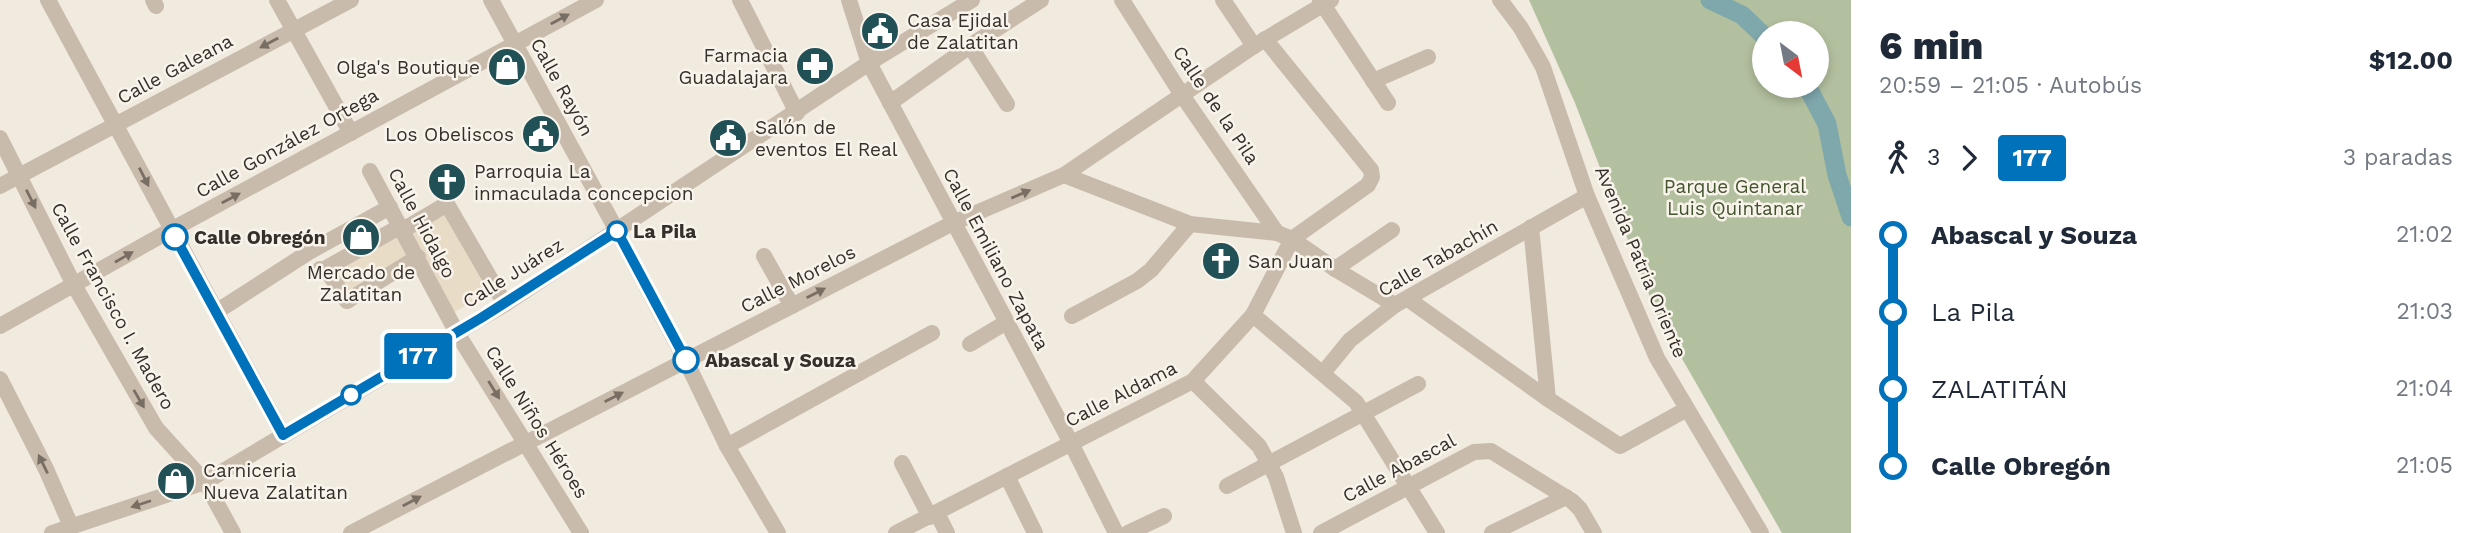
<!DOCTYPE html>
<html lang="es">
<head>
<meta charset="utf-8">
<style>
  body { margin:0; font-family:"Work Sans",sans-serif; background:#f6f6f7; color:#1f2937; height:100vh; display:flex; flex-direction:column; font-size:26px; white-space:nowrap }
  * { box-sizing:border-box; margin:0 }
  p { font-size:23px; color:#747a83 }
  .icon { flex:none; width:38px; height:38px; fill:none; stroke:currentColor; stroke-width:2; stroke-linecap:round; stroke-linejoin:round }
  .map { position:relative; flex:1; overflow:hidden }
  .side { display:flex; flex-direction:column; background:#fff; width:630px }
  .side>* { flex:none }
  .badge { padding:0 14px; border-radius:5px; font-size:24px; line-height:46px }
  .needle { width:46px; rotate:148deg }
  .buttons { position:absolute; left:1752px; top:21px; display:grid; gap:14px }
  .buttons a { display:grid; place-items:center; width:77px; height:77px; border-radius:50%; background:#fff; box-shadow:0 4px 10px #0003; font-size:35px }
  .map>.badge { position:absolute; translate:-50% -50%; box-shadow:0 0 0 4px #fff }
  .legs { display:flex; align-items:center; gap:10px; height:77px; padding:0 28px; font-size:23px }
  .legs p { margin-inline-start:auto }
  .headline { display:flex; align-items:center; justify-content:space-between; height:119px; padding:0 28px }
  h1 { font-size:38px; font-weight:800; line-height:52px }
  ul { padding:0 28px; list-style:none }
  li { display:flex; align-items:center; gap:24px; height:77px; font-size:26px }
  li i { display:grid; place-items:center; width:10px; height:100%; margin:0 9px; background:currentColor }
  li i::after { content:''; width:18px; height:18px; margin:-9px; border:5px solid; border-radius:50%; background:#fff }
  li p { margin-inline-start:auto }
  li:first-child i { background:linear-gradient(#0000 50%,currentColor 0) }
  li:last-child i { background:linear-gradient(currentColor 50%,#0000 0) }
  main { display:flex; flex:1; min-height:0 }
  .map>svg:first-child { display:block }
</style>
</head>
<body>
<main>
<div class="map">
<svg width="1851" height="533" viewBox="0 0 1851 533">
  <rect width="100%" height="100%" fill="#f1eadf"/>
  <path fill="#b3c09f" fill-rule="evenodd" d="M 1529,0 L 1851,0 L 1851,533 L 1782,533 L 1657,315 L 1575,103 ZM 1764,33 L 1816,33 L 1816,86 L 1764,86 Z"/>
  <g fill="#e9dcc7">
    <path d="M 447,207 L 495,290 L 454,312 L 407,230 Z"/>
    <path d="M 397,231 L 410,255 L 345,293 L 330,270 Z"/>
  </g>
  <g fill="none" stroke-linecap="round" stroke-linejoin="round">
    <g stroke="#7fa8ad" stroke-width="19">
      <path d="M 1710,0 L 1742,15 L 1764,36"/>
      <path d="M 1807,86 L 1827,124 L 1837,175 L 1851,217"/>
    </g>
    <g stroke="#c9bbab" stroke-width="16">
      <path d="M 48,0 L 283,435"/>
      <path d="M 153,0 L 156,6"/>
      <path d="M 277,0 L 351,133"/>
      <path d="M 491,0 L 617,231 L 686,361 L 727,446 L 778,533"/>
      <path d="M 740,0 L 797,113"/>
      <path d="M 849,0 L 869,63 L 1071,443 L 1116,533"/>
      <path d="M 1122,0 L 1182,95 L 1277,233"/>
      <path d="M 1223,0 L 1254,46"/>
      <path d="M 1320,0 L 1388,103"/>
      <path d="M 1500,0 L 1521,28 L 1543,67 L 1587,196 L 1657,358 L 1761,533"/>
      <path d="M 970,46 L 1007,104"/>
      <path d="M 1373,81 L 1428,57"/>
      <path d="M 890,103 L 970,46 L 1041,0"/>
      <path d="M 0,138 L 74,285 L 156,428 L 205,482 L 233,533"/>
      <path d="M 370,171 L 457,333 L 581,533"/>
      <path d="M 1064,175 L 1190,224 L 1277,233 L 1292,239 L 1335,269 L 1395,305"/>
      <path d="M 0,186 L 351,0"/>
      <path d="M 1531,227 L 1548,399"/>
      <path d="M 403,230 L 447,204 L 505,304"/>
      <path d="M 764,256 L 792,306"/>
      <path d="M 320,269 L 321,271 L 401,226"/>
      <path d="M 326,269 L 347,301 L 418,257"/>
      <path d="M 1335,269 L 1392,230"/>
      <path d="M 1408,299 L 1548,399 L 1620,446 L 1687,409"/>
      <path d="M 216,312 L 309,252 L 390,207"/>
      <path d="M 1253,315 L 1356,402 L 1437,533"/>
      <path d="M 1072,316 L 1137,281 L 1151,270 L 1190,224"/>
      <path d="M 0,326 L 171,230 L 596,0"/>
      <path d="M 970,344 L 1005,323"/>
      <path d="M 1323,373 L 1350,340 L 1395,305 L 1587,196"/>
      <path d="M 0,379 L 46,469 L 71,526"/>
      <path d="M 1193,381 L 1259,446 L 1276,477 L 1294,533"/>
      <path d="M 727,446 L 932,333"/>
      <path d="M 902,463 L 930,517"/>
      <path d="M 1007,476 L 1035,533"/>
      <path d="M 1227,486 L 1418,384"/>
      <path d="M 937,513 L 947,533"/>
      <path d="M 52,533 L 205,482 L 505,304 L 869,63 L 972,0"/>
      <path d="M 351,533 L 953,223 L 1064,175 L 1254,46 L 1331,0"/>
      <path d="M 896,533 L 1193,381 L 1253,315 L 1292,239 L 1368,185 L 1372,177 L 1371,170 L 1265,39"/>
      <path d="M 1128,533 L 1164,516"/>
      <path d="M 1321,533 L 1474,452 L 1491,451 L 1572,501 L 1580,509 L 1594,533"/>
      <path d="M 1492,533 L 1566,497"/>
    </g>
  </g>
  <defs><path id="oneway-solid" d="M-6-.8H1V-3.2L6.5 0L1 3.2V.8H-6Z" transform="scale(1.75)"/></defs>
  <g fill="#796e64">
    <use href="#oneway-solid" transform="translate(560 19) rotate(-28)"/>
    <use href="#oneway-solid" transform="translate(269 43) rotate(152)"/>
    <use href="#oneway-solid" transform="translate(144 177) rotate(63)"/>
    <use href="#oneway-solid" transform="translate(1021 194) rotate(-23)"/>
    <use href="#oneway-solid" transform="translate(231 198) rotate(-28)"/>
    <use href="#oneway-solid" transform="translate(31 199) rotate(63)"/>
    <use href="#oneway-solid" transform="translate(124 257) rotate(-30)"/>
    <use href="#oneway-solid" transform="translate(816 293) rotate(-27)"/>
    <use href="#oneway-solid" transform="translate(494 390) rotate(58)"/>
    <use href="#oneway-solid" transform="translate(614 397) rotate(-27)"/>
    <use href="#oneway-solid" transform="translate(139 399) rotate(60)"/>
    <use href="#oneway-solid" transform="translate(43 464) rotate(-116)"/>
    <use href="#oneway-solid" transform="translate(412 501) rotate(-28)"/>
    <use href="#oneway-solid" transform="translate(141 504) rotate(162)"/>
  </g>
  <g fill="none" stroke-linecap="round" stroke-linejoin="round">
    <defs>
      <path id="line-1" d="M 175,237 L 283,435 L 481,318 L 617,231 L 686,360"/>
    </defs>
    <use href="#line-1" stroke="#fff" stroke-width="16"/>
    <use href="#line-1" stroke="#0072bc" stroke-width="10"/>
  </g>
  <defs>
    <symbol id="civic-disc" viewBox="-11 -11 22 22"><circle r="9.5" fill="#215057" stroke="#f9f4eb"/><path d="M-.6-6.5H3V-4.5H.6V-3L4-1V1h2V6H-6V1h2V-1L-.6-3ZM-1.2 2.5V6h2.4V2.5Z" fill="#fff"/></symbol>
    <symbol id="pharmacy-disc" viewBox="-11 -11 22 22"><circle r="9.5" fill="#215057" stroke="#f9f4eb"/><path d="M-2-6h4v4h4v4h-4v4h-4v-4h-4v-4h4Z" fill="#fff"/></symbol>
    <symbol id="shop-disc" viewBox="-11 -11 22 22"><circle r="9.5" fill="#215057" stroke="#f9f4eb"/><path d="M-5-2.5h2.3a2.7 3.5 0 0 1 5.4 0H5L5.5 6h-11ZM-1.5-2.5h3a1.5 2.3 0 0 0-3 0Z" fill="#fff"/></symbol>
    <symbol id="church-disc" viewBox="-11 -11 22 22"><circle r="9.5" fill="#215057" stroke="#f9f4eb"/><path d="M-1.2-6h2.4v3.5h3.3v2.4h-3.3V6h-2.4V-.1h-3.3v-2.4h3.3Z" fill="#fff"/></symbol>
  </defs>
  <g fill-rule="evenodd">
    <use href="#civic-disc" x="858" y="9" width="44" height="44"/>
    <use href="#pharmacy-disc" x="793" y="44" width="44" height="44"/>
    <use href="#shop-disc" x="485" y="45" width="44" height="44"/>
    <use href="#civic-disc" x="519" y="112" width="44" height="44"/>
    <use href="#civic-disc" x="706" y="116" width="44" height="44"/>
    <use href="#church-disc" x="425" y="160" width="44" height="44"/>
    <use href="#shop-disc" x="339" y="215" width="44" height="44"/>
    <use href="#church-disc" x="1199" y="239" width="44" height="44"/>
    <use href="#shop-disc" x="154" y="459" width="44" height="44"/>
  </g>
  <g fill="#fff" stroke="#0072bc" stroke-width="3.5">
    <circle cx="617" cy="231" r="9"/>
    <circle cx="175" cy="237" r="12"/>
    <circle cx="686" cy="360" r="12"/>
    <circle cx="351" cy="395" r="9"/>
  </g>
  <g text-anchor="middle" dominant-baseline="central" stroke-width="5" stroke-linejoin="round" paint-order="stroke">
    <g font-size="19" fill="#372f2a" stroke="#f9f4eb" text-anchor="start">
      <text x="907" y="20">Casa Ejidal<tspan x="907" dy="22">de Zalatitan</tspan></text>
      <text x="788" y="55" text-anchor="end">Farmacia<tspan x="788" dy="22">Guadalajara</tspan></text>
      <text x="480" y="67" text-anchor="end">Olga's Boutique</text>
      <text x="755" y="127">Salón de<tspan x="755" dy="22">eventos El Real</tspan></text>
      <text x="514" y="134" text-anchor="end">Los Obeliscos</text>
      <text x="474" y="171">Parroquia La<tspan x="474" dy="22">inmaculada concepcion</tspan></text>
      <text x="1248" y="261">San Juan</text>
      <text x="361" y="272" text-anchor="middle">Mercado de<tspan x="361" dy="22">Zalatitan</tspan></text>
      <text x="203" y="470">Carniceria<tspan x="203" dy="22">Nueva Zalatitan</tspan></text>
    </g>
    <g font-size="19" fill="#372f2a" stroke="#f9f4eb">
      <text transform="translate(175 69) rotate(-28)">Calle Galeana</text>
      <text transform="translate(562 87) rotate(61)">Calle Rayón</text>
      <text transform="translate(1216 105) rotate(56)">Calle de la Pila</text>
      <text transform="translate(287 143) rotate(-29)">Calle González Ortega</text>
      <text transform="translate(422 223) rotate(62)">Calle Hidalgo</text>
      <text transform="translate(1438 258) rotate(-30)">Calle Tabachín</text>
      <text transform="translate(996 259) rotate(62)">Calle Emiliano Zapata</text>
      <text transform="translate(1641 262) rotate(67)">Avenida Patria Oriente</text>
      <text transform="translate(513 273) rotate(-32)">Calle Juárez</text>
      <text transform="translate(798 279) rotate(-27)">Calle Morelos</text>
      <text transform="translate(113 306) rotate(61)">Calle Francisco I. Madero</text>
      <text transform="translate(1121 394) rotate(-27)">Calle Aldama</text>
      <text transform="translate(537 422) rotate(58)">Calle Niños Héroes</text>
      <text transform="translate(1399 468) rotate(-28)">Calle Abascal</text>
    </g>
    <g font-size="19" fill="#44542f" stroke="#f9f4eb">
      <text x="1735" y="186">Parque General<tspan x="1735" dy="22">Luis Quintanar</tspan></text>
    </g>
    <g font-size="19" font-weight="bold" fill="#372f2a" stroke="#f9f4eb" text-anchor="start">
      <text x="633" y="231">La Pila</text>
      <text x="194" y="237">Calle Obregón</text>
      <text x="705" y="360">Abascal y Souza</text>
    </g>
  </g>
</svg>
<div class="buttons">
<a><svg class="needle" viewBox="-14 -14 28 28"><path d="M0-13l5 13h-10z" fill="#e53935"/><path d="M0 13l5-13h-10z" fill="#747a83"/></svg></a>
</div>
<b class="badge" style="left:418px;top:356px;background:#0072bc;color:#fff">177</b>
</div>
<section class="side">
<div class="headline"><div><h1>6 min</h1><p>20:59 – 21:05 · Autobús</p></div><b>$12.00</b></div>
<div class="legs"><svg class="icon" aria-label="walk" viewBox="0 0 24 24"><circle cx="13" cy="4" r="2"/><path d="M13 8l-2 6 4 7M11 14l-3 7M7 12l3-4h3l4 4"/></svg>3<svg class="icon" aria-label="forward" viewBox="0 0 24 24"><path d="M9 5l7 7-7 7"/></svg><b class="badge" style="background:#0072bc;color:#fff">177</b><p>3 paradas</p></div>
<ul>
<li><i style="color:#0072bc"></i><b>Abascal y Souza</b><p>21:02</p></li>
<li><i style="color:#0072bc"></i><span>La Pila</span><p>21:03</p></li>
<li><i style="color:#0072bc"></i><span>ZALATITÁN</span><p>21:04</p></li>
<li><i style="color:#0072bc"></i><b>Calle Obregón</b><p>21:05</p></li>
</ul>
</section>
</main>
</body>
</html>
